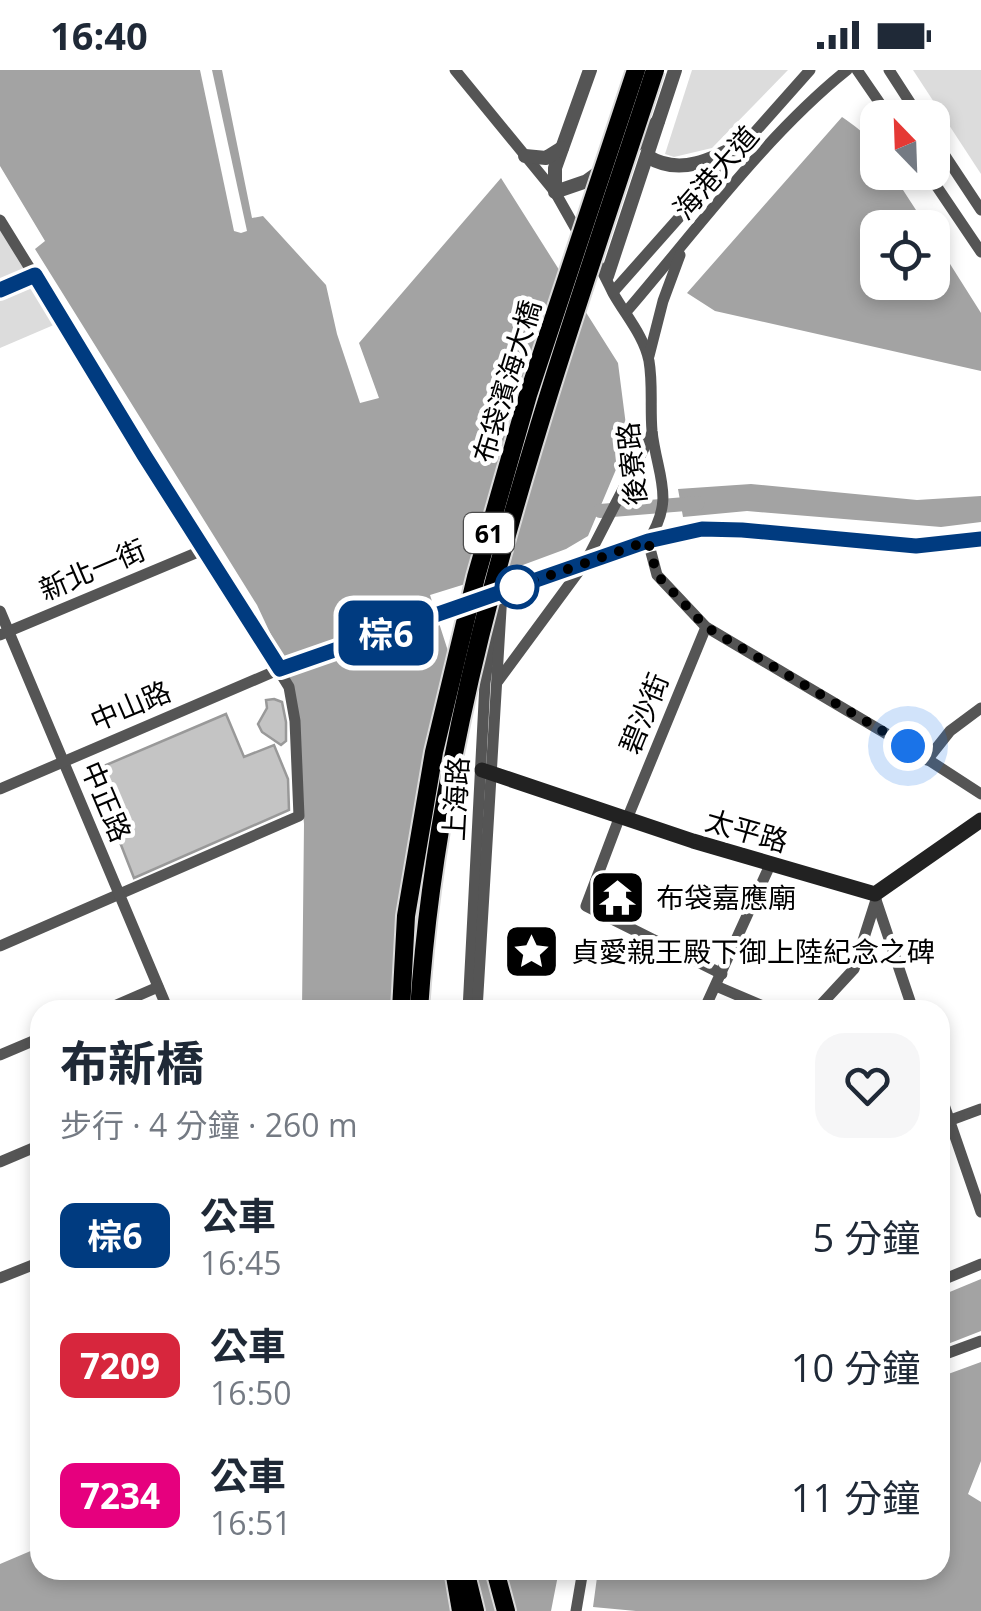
<!DOCTYPE html>
<html lang="zh-TW">
<head>
<meta charset="utf-8">
<style>
  body { margin:0; font-family:"Open Sans","Noto Sans TC",sans-serif; background:#f6f6f7; color:#1f2937; height:100vh; display:flex; flex-direction:column; font-size:38px; white-space:nowrap }
  * { box-sizing:border-box; margin:0 }
  p { font-size:32px; color:#747a83 }
  .icon { flex:none; width:55px; height:55px; fill:none; stroke:currentColor; stroke-width:2; stroke-linecap:round; stroke-linejoin:round }
  .map { position:relative; flex:1; overflow:hidden }
  .panel { position:absolute; left:30px; top:930px; width:920px; height:580px; display:flex; flex-direction:column; background:#fff; border-radius:30px; box-shadow:0 5px 15px #0003 }
  .panel>* { flex:none }
  .badge { padding:0 20px; border-radius:15px; font-size:35px; line-height:65px }
  .needle { width:65px; rotate:337deg }
  .fabs { position:absolute; left:860px; top:30px; display:grid; gap:20px }
  .fabs a { display:grid; place-items:center; width:90px; height:90px; border-radius:20px; background:#fff; box-shadow:0 5px 15px #0003; font-size:50px }
  .you { position:absolute; width:50px; height:50px; margin:-25px; border:8px solid #fff; border-radius:50%; background:#1a73e8; box-shadow:0 0 0 15px #1a73e833 }
  .map>.badge { position:absolute; translate:-50% -50%; box-shadow:0 0 0 5px #fff }
  .round { display:grid; place-items:center; flex:none; width:105px; height:105px; border-radius:30px; background:#f6f6f7 }
  .head { display:flex; align-items:center; justify-content:space-between; height:170px; padding:0 30px }
  h1 { font-size:48px; font-weight:700; line-height:75px }
  ul { padding:0; list-style:none }
  li { display:flex; align-items:center; gap:30px; height:130px; padding:0 30px }
  li div { flex:1 }
  li b { display:block; font-size:38px }
  li em { font-style:normal }
  li .badge { min-width:110px; font-weight:700; text-align:center }
  .status { display:flex; justify-content:space-between; align-items:center; height:70px; padding:0 50px; background:#fff; direction:ltr }
  .status svg { height:28px; fill:currentColor }
  .map>svg:first-child { display:block }
</style>
</head>
<body>
<div class="status"><b>16:40</b><svg viewBox="0 0 49 12"><path d="M0 12V9h3v3zM5 12V6h3v6zM10 12V3h3v9zM15 12V0h3v12zM26 1h20v11H26zM47 4h2v5h-2z"/></svg></div>
<div class="map">
<svg width="981" height="1541" viewBox="0 0 981 1541">
  <rect width="100%" height="100%" fill="#fff"/>
  <g fill="#dcdcdc">
    <path d="M 692,0 L 788,0 L 712,78 L 674,87 L 665,84 Z"/>
    <path d="M 913,0 L 981,0 L 981,104 Z"/>
    <path d="M 0,160 L 63,251 L 0,278 Z"/>
  </g>
  <g fill="#a3a3a3">
    <path d="M 0,0 L 222,0 L 252,148 L 263,146 L 326,215 L 337,264 L 360,333 L 379,328 L 359,273 L 501,108 L 618,293 L 628,371 L 588,466 L 566,479 L 504,502 L 430,525 L 456,606 L 439,768 L 426,940 L 302,940 L 304,754 L 293,624 L 279,582 L 257,535 L 35,179 L 45,171 L 0,96 Z"/>
    <path d="M 842,47 C 866,64 878,72 878,102 L 892,103 L 927,157 L 878,158 L 878,212 L 932,212 L 933,167 L 981,243 L 981,301 L 715,241 L 687,223 Z"/>
    <path d="M 751,414 L 917,430 L 981,426 L 981,452 L 941,457 L 747,441 L 683,447 L 678,419 Z"/>
    <path d="M 981,1209 L 981,1261 L 940,1277 L 940,1226 Z"/>
    <path d="M 981,1292 L 981,1391 L 968,1424 L 981,1432 L 981,1541 L 636,1541 L 593,1537 L 598,1500 L 940,1500 L 940,1307 Z"/>
    <path d="M 40,1477 L 40,1500 L 559,1500 L 551,1541 L 0,1541 L 0,1494 Z"/>
  </g>
  <path fill="#fff" d="M 200,0 L 212,0 L 247,161 L 241,163 L 234,161 Z"/>
  <g fill="none" stroke-linecap="round" stroke-linejoin="round">
    <path stroke="#a3a3a3" stroke-width="14" d="M 600,441 L 698,433"/>
  </g>
  <g fill="#c4c4c4" stroke="#999" stroke-width="2.5">
    <path d="M 274,629 L 282,632 L 286,652 L 286,671 L 281,675 L 262,662 L 258,654 L 267,638 L 266,630 Z"/>
    <path d="M 226,644 L 244,687 L 274,675 L 288,709 L 289,740 L 134,808 L 92,701 Z"/>
    <path d="M 609,805 L 641,822 L 628,847 L 598,831 Z"/>
  </g>
  <g fill="none" stroke-linecap="round" stroke-linejoin="round">
    <defs>
      <g id="trunk">
        <path d="M 454,1500 L 461,1541"/>
        <path d="M 465,1500 L 475,1541"/>
        <path d="M 495,1500 L 506,1541"/>
      </g>
    </defs>
    <use href="#trunk" stroke="#dbdbdb" stroke-width="22"/>
    <g stroke="#555" stroke-width="11">
      <path d="M 455,0 L 555,122 L 581,168"/>
      <path d="M 857,0 L 890,48"/>
      <path d="M 889,0 L 920,48"/>
      <path d="M 932,66 L 981,140"/>
      <path d="M 927,102 L 981,182"/>
      <path d="M 0,150 L 289,617 L 295,651 L 299,746 L 0,876"/>
      <path d="M 591,184 C 601,197 606,209 613,223 C 626,246 644,266 649,291 C 653,314 650,338 652,361 C 657,406 676,428 648,471 L 657,505 L 706,557 L 907,676 L 981,724"/>
      <path d="M 0,220 L 35,205"/>
      <path d="M 613,222 L 810,0"/>
      <path d="M 626,242 C 694,163 767,64 847,0"/>
      <path d="M 649,286 L 663,231 L 680,185"/>
      <path d="M 488,528 L 648,471 L 702,459 L 742,459 L 916,476 L 981,469"/>
      <path d="M 0,541 L 168,940"/>
      <path d="M 0,565 L 203,480"/>
      <path d="M 498,611 L 585,493 L 652,363"/>
      <path d="M 927,690 L 950,661 L 981,638"/>
      <path d="M 0,719 L 280,599 L 470,534"/>
      <path d="M 620,746 L 586,836 L 722,904"/>
      <path d="M 627,749 L 706,557"/>
      <path d="M 876,830 L 913,940"/>
      <path d="M 716,916 L 772,940"/>
      <path d="M 105,940 L 158,917"/>
      <path d="M 468,940 L 485,613 L 494,545"/>
      <path d="M 477,940 L 502,523"/>
      <path d="M 704,940 L 771,793"/>
      <path d="M 816,940 L 854,899 L 876,830"/>
      <path d="M 0,985 L 40,968"/>
      <path d="M 940,1023 L 981,1142"/>
      <path d="M 940,1054 L 981,1039"/>
      <path d="M 0,1092 L 40,1075"/>
      <path d="M 0,1208 L 40,1192"/>
      <path d="M 940,1211 L 981,1194"/>
      <path d="M 940,1286 L 981,1271"/>
      <path d="M 576,1541 L 583,1500"/>
    </g>
    <g stroke="#555" stroke-width="14">
      <path d="M 590,0 L 555,98 L 555,122 L 587,111 L 605,98"/>
      <path d="M 626,82 L 641,71 L 658,51"/>
      <path d="M 525,86 L 546,88 L 562,78"/>
      <path d="M 647,86 C 680,107 713,89 745,72"/>
      <path d="M 607,206 L 675,0"/>
    </g>
    <path stroke="#222" stroke-width="15" d="M 482,700 L 693,771 L 875,824 L 981,750"/>
    <use href="#trunk" stroke="#000" stroke-width="18"/>
    <defs>
      <g id="trunk-bridge">
        <path d="M 401,940 L 406,846 L 434,682 L 476,507 L 528,325 L 636,0"/>
        <path d="M 419,940 C 440,616 555,306 655,0"/>
      </g>
    </defs>
    <use href="#trunk-bridge" stroke="#dbdbdb" stroke-width="22" stroke-linecap="butt"/>
    <use href="#trunk-bridge" stroke="#000" stroke-width="18"/>
  </g>
  <g fill="none" stroke-linecap="round" stroke-linejoin="round">
    <defs>
      <path id="line" d="M 0,220 L 35,205 L 144,385 L 280,599 L 648,471 L 702,459 L 742,460 L 916,476 L 981,469"/>
    </defs>
    <use href="#line" stroke="#fff" stroke-width="22"/>
    <use href="#line" stroke="#003b80" stroke-width="15"/>
    <path stroke="#000" stroke-width="10" stroke-dasharray="0 18" d="M 517,517 L 648,471 L 657,505 L 706,557 L 908,676"/>
  </g>
  <defs>
    <symbol id="temple-square" viewBox="-11 -11 22 22"><rect x="-9" y="-9" width="18" height="18" rx="4" fill="#000" stroke="#fff"/><path d="M0-6L5-2H3V0L6.5 2.5H4V6H1.5V3h-3V6H-4V2.5H-6.5L-3 0V-2H-5Z" fill="#fff"/></symbol>
    <symbol id="sight-square" viewBox="-11 -11 22 22"><rect x="-9" y="-9" width="18" height="18" rx="4" fill="#000" stroke="#fff"/><path d="M0-6L1.8-2.2L6-1.7L2.9 1.2L3.7 5.4L0 3.3L-3.7 5.4L-2.9 1.2L-6-1.7L-1.8-2.2Z" fill="#fff"/></symbol>
  </defs>
  <g fill-rule="evenodd">
    <use href="#temple-square" x="586" y="796" width="63" height="63"/>
    <use href="#sight-square" x="500" y="850" width="63" height="63"/>
  </g>
  <circle fill="#fff" stroke="#003b80" stroke-width="5" cx="517" cy="517" r="20"/>
  <g text-anchor="middle" dominant-baseline="central" stroke-width="9" stroke-linejoin="round" paint-order="stroke">
    <rect fill="#fff" stroke="#4c4c4c" stroke-width="2.5" x="464" y="443" width="50" height="40" rx="8"/>
    <g font-size="25" font-weight="bold" fill="#000">
      <text x="489" y="463">61</text>
    </g>
    <g font-size="28" fill="#000" stroke="#fff">
      <text transform="translate(715 102) rotate(-49)">海港大道</text>
      <text transform="translate(506 311) rotate(-73)">布袋濱海大橋</text>
      <text transform="translate(631 394) rotate(-96)">後寮路</text>
      <text transform="translate(92 499) rotate(-23)">新北一街</text>
      <text transform="translate(130 635) rotate(-23)">中山路</text>
      <text transform="translate(643 643) rotate(-68)">碧沙街</text>
      <text transform="translate(455 729) rotate(-87)">上海路</text>
      <text transform="translate(107 731) rotate(67)">中正路</text>
      <text transform="translate(747 760) rotate(16)">太平路</text>
    </g>
    <g font-size="28" fill="#000" stroke="#fff" text-anchor="start">
      <text x="656" y="827">布袋嘉應廟</text>
      <text x="571" y="881">貞愛親王殿下御上陸紀念之碑</text>
    </g>
  </g>
</svg>
<div class="fabs">
<a><svg class="needle" viewBox="-14 -14 28 28"><path d="M0-13l5 13h-10z" fill="#e53935"/><path d="M0 13l5-13h-10z" fill="#747a83"/></svg></a>
<a><svg class="icon" aria-label="locate" viewBox="0 0 24 24"><circle cx="12" cy="12" r="6"/><path d="M12 2v4M12 18v4M2 12h4M18 12h4"/></svg></a>
</div>
<div class="you" style="left:908px;top:676px"></div>
<b class="badge" style="left:386px;top:563px;background:#003b80;color:#fff">棕6</b>
<section class="panel">
<div class="head"><div><h1>布新橋</h1><p>步行 · 4 分鐘 · 260 m</p></div><a class="round"><svg class="icon" aria-label="heart" viewBox="0 0 24 24"><path d="M12 20l-8-8c-3-5 5-10 8-4 3-6 11-1 8 4z"/></svg></a></div>
<ul>
<li><span class="badge" style="background:#003b80;color:#fff">棕6</span><div><b>公車</b><p>16:45</p></div><em>5 分鐘</em></li>
<li><span class="badge" style="background:#d7263d;color:#fff">7209</span><div><b>公車</b><p>16:50</p></div><em>10 分鐘</em></li>
<li><span class="badge" style="background:#e6007e;color:#fff">7234</span><div><b>公車</b><p>16:51</p></div><em>11 分鐘</em></li>
</ul>
</section>
</div>
</body>
</html>
